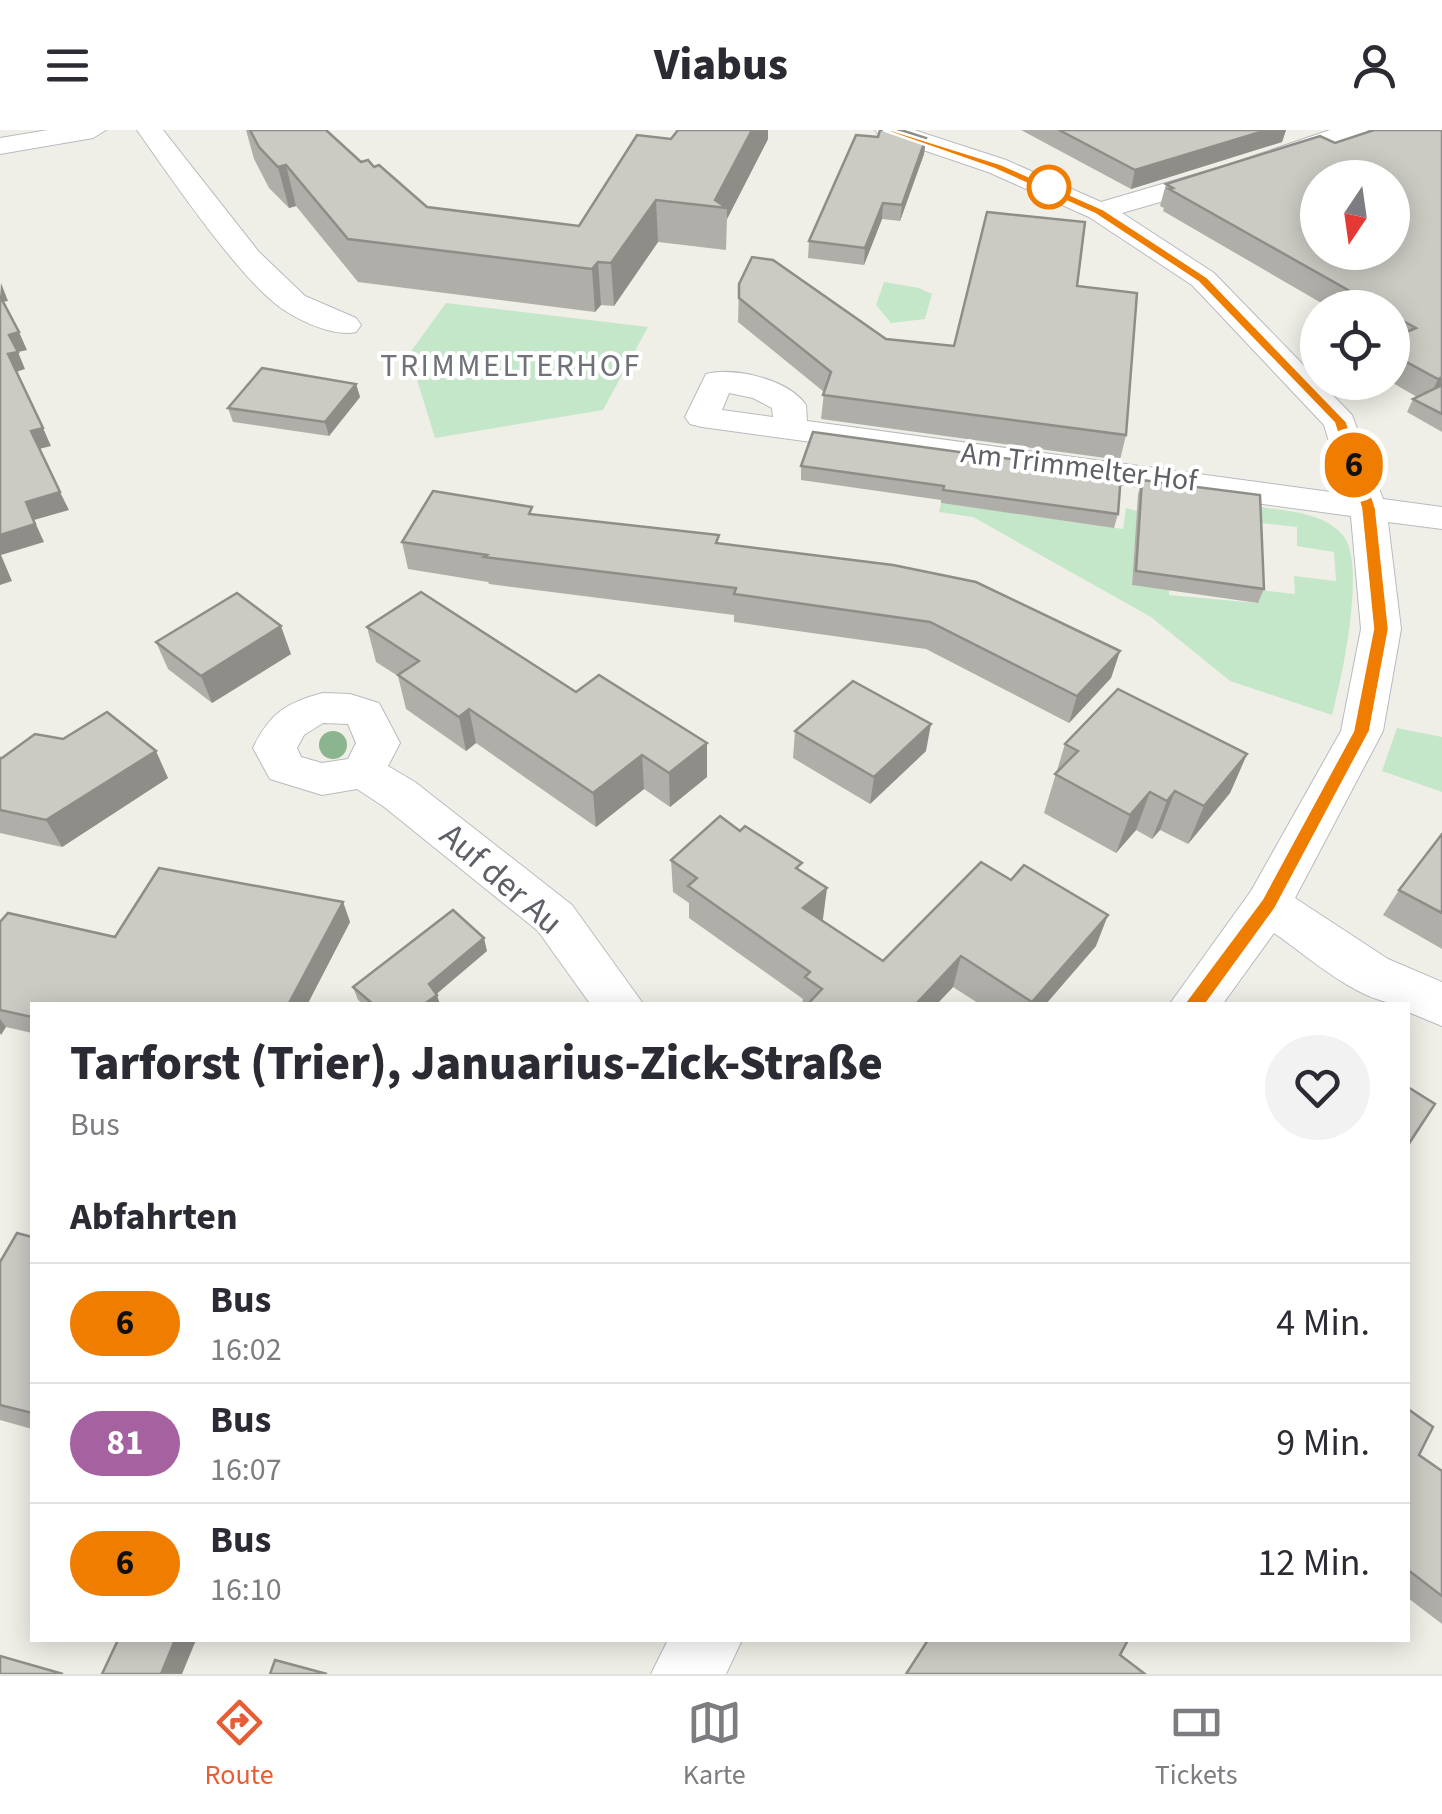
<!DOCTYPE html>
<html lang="de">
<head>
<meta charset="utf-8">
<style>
  body { margin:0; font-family:"Source Sans 3",sans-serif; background:#f2f2f3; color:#2b2b33; height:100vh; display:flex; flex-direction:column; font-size:38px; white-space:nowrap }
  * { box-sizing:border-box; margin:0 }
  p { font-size:32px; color:#7c7c81 }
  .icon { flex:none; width:55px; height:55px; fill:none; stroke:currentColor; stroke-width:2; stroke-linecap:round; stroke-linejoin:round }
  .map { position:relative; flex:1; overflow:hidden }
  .side { position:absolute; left:30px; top:872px; width:1380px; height:640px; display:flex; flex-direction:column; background:#fff; border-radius:0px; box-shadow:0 5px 25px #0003 }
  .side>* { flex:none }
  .badge { padding:0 20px; border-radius:32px; font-size:35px; line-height:65px }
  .needle { width:65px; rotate:193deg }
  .fabs { position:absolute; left:1300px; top:30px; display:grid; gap:20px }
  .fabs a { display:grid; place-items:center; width:110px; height:110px; border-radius:50%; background:#fff; box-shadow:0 5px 25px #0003; font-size:50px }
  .map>.badge { position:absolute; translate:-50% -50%; box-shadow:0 0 0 5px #fff }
  h2 { padding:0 40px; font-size:38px; line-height:90px }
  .round { display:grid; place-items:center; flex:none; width:105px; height:105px; border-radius:52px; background:#f2f2f3 }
  .head { display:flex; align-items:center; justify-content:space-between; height:170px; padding:0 40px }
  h1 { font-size:48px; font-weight:800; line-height:75px }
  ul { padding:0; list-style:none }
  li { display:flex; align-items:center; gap:30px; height:120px; padding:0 40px; border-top:2px solid #e1e1e2 }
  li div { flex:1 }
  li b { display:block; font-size:38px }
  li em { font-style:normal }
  li .badge { min-width:110px; font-weight:700; text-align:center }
  header { display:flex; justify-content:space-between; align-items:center; height:130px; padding:0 40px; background:#fff; font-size:45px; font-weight:800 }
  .tab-bar { display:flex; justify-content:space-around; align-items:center; height:140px; border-top:2px solid #e1e1e2; background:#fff; font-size:28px; color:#7c7c81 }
  .tab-bar a { display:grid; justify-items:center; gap:5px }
  .tab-bar .active { color:#e85e34 }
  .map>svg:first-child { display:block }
</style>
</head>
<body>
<header><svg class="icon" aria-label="menu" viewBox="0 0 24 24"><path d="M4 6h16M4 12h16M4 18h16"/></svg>Viabus<svg class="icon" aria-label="person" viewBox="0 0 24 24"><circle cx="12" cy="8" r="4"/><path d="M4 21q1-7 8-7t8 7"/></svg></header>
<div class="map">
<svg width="1442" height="1544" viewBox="0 0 1442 1544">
  <rect width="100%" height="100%" fill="#f0efe7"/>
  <g fill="#c4e7c9">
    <path d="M 884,152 L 919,158 L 932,164 L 925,189 L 891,193 L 876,175 Z"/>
    <path d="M 446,173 L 648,197 L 603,280 L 435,308 L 409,224 Z"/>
    <path d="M 941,373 L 1123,399 L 1126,378 L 1137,381 L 1132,455 L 1169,460 L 1169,465 L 1257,473 L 1258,460 L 1295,464 L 1294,446 L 1336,451 L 1334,422 L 1297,416 L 1297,397 L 1260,393 L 1259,377 C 1287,381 1327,382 1345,408 C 1365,439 1342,549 1332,585 L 1230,551 L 1151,487 L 973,387 L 939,382 Z"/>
    <path d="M 1397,598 L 1442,607 L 1442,662 L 1382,641 Z"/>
  </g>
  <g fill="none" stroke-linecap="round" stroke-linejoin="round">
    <defs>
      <g id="minor">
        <path d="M 48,0 L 106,0 L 93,8 L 0,24 L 0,8 Z"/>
        <path d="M 137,0 L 163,0 L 259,122 L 305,166 L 356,188 L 361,195 L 356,202 C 335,207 302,192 284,180 C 241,152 169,45 137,0 Z"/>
        <path d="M 875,0 L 914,0 L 1006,30 L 1101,72 L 1227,35 L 1330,0 L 1368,0 L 1364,5 L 1247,47 L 1122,83 L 1214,143 L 1352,285 L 1383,369 L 1442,377 L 1442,399 L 1388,392 L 1401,499 L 1383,601 L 1295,768 L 1388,829 L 1442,852 L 1442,896 L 1408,882 L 1408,875 C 1360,875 1312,829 1274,803 L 1222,875 L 1169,875 L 1251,761 L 1341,601 L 1361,499 L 1351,386 L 702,297 L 690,294 L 685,287 L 706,244 C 735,237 788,249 806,275 L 807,291 L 1345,364 L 1324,295 L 1192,155 L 1089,87 L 988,42 L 879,5 ZM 729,263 L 753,268 L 772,278 L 773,287 L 722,280 Z"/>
        <path d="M 323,563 L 350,564 L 379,573 L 400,613 L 388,636 L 415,652 L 572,775 L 644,875 L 591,875 L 538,801 L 383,676 L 357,659 L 322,665 L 270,649 L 253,618 C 269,584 287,572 323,563 ZM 323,593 L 348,594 L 356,613 L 348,629 L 322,633 L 301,627 L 297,618 L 304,605 Z"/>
        <path d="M 668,1510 L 742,1510 L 726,1544 L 651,1544 Z"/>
      </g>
    </defs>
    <use href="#minor" stroke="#b9bac0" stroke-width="2"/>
    <use href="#minor" fill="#fff" fill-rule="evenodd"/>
  </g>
  <circle fill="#8ab58e" cx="333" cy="615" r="14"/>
  <g fill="#afaea8">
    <path d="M 246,0 L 326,0 L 361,32 L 374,37 L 427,77 L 579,96 L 671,9 L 678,0 L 768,0 L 768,9 L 727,89 L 726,120 L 658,112 L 614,176 L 601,175 L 595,182 L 358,152 L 296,76 L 289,78 L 269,58 L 254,29 Z"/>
    <path d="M 1021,0 L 1286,0 L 1282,12 L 1131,59 Z"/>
    <path d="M 1442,0 L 1442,302 L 1407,282 L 1413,269 L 1417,267 L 1391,252 L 1392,252 L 1392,178 L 1330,178 L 1163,81 L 1164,78 L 1160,76 L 1166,54 L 1335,13 Z"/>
    <path d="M 878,7 L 926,8 L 924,24 L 900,91 L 882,89 L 864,135 L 808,128 L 809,111 Z"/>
    <path d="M 739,154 L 886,209 L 954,216 L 1077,156 L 1126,305 L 1120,330 L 821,289 L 824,262 L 738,192 Z"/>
    <path d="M 356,254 L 360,267 L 329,306 L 233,292 L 228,278 Z"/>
    <path d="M 813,302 L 1118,384 L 1114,398 L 941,373 L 941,370 L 801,350 L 801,336 Z"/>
    <path d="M 1142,350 L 1264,459 L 1258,473 L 1132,455 L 1138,364 Z"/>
    <path d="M 533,385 L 719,413 L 1120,521 L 1111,548 L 1069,593 L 926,519 L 734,492 L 734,485 L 489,454 L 488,452 L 408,439 L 402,412 Z"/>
    <path d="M 367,497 L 576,562 L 707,613 L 707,647 L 670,677 L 644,659 L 596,697 L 476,613 L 466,621 L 406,579 L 398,546 L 376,532 Z"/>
    <path d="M 156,512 L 291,524 L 212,573 L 168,539 Z"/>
    <path d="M 795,601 L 926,621 L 870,674 L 793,628 Z"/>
    <path d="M 1065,614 L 1247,624 L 1230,663 L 1188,714 L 1160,700 L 1152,709 L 1136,700 L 1116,723 L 1044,683 Z"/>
    <path d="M 0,628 L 168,648 L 62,717 L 0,703 Z"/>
    <path d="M 1442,704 L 1442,819 L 1383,785 L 1399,760 Z"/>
    <path d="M 671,730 L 801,741 L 823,789 L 822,791 L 883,831 L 1096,816 L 1045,875 L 981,875 L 953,857 L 936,875 L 802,875 L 803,869 L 689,788 L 689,773 L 673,762 Z"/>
    <path d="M 343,772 L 350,792 L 307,875 L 32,875 L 32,903 L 6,897 L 0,904 L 0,792 L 115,807 Z"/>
    <path d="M 487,821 L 436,863 L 440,875 L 364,875 L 358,870 L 353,857 Z"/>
    <path d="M 32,1107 L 32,1299 L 0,1290 L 0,1132 Z"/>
    <path d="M 1408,1279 L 1419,1325 L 1442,1341 L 1442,1494 L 1408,1468 Z"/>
  </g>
  <g fill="#8e8d88">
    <path d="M 752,0 L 768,0 L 768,9 L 727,89 L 727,78 L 715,70 Z"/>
    <path d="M 1267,0 L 1286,0 L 1282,12 L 1131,59 L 1135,40 Z"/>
    <path d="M 926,8 L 924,24 L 900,91 L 902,75 Z"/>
    <path d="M 286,35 L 296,76 L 289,78 L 278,37 Z"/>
    <path d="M 656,70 L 658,112 L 614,176 L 611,133 Z"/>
    <path d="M 883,73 L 882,89 L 864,135 L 865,118 Z"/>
    <path d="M 598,132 L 601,175 L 595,182 L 592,139 Z"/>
    <path d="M 1,153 L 8,171 L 2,172 L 0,168 Z"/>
    <path d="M 19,202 L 27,220 L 18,222 L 25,239 L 16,242 L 8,224 L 9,205 Z"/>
    <path d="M 1442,247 L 1442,266 L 1427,273 L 1438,249 Z"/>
    <path d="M 356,254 L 360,267 L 329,306 L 325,292 Z"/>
    <path d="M 43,298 L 51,316 L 39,319 L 31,301 Z"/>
    <path d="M 60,362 L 69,380 L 34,390 L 44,412 L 1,425 L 12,451 L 0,455 L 0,405 L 26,372 Z"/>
    <path d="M 281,496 L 291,524 L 212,573 L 201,546 Z"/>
    <path d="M 1120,521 L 1111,548 L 1069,593 L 1077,566 Z"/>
    <path d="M 469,579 L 476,613 L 466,621 L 459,587 Z"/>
    <path d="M 931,594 L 926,621 L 870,674 L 874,647 Z"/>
    <path d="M 707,613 L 707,647 L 670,677 L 669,643 Z"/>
    <path d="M 156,621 L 168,648 L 62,717 L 46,690 Z"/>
    <path d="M 1247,624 L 1230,663 L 1188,714 L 1204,676 Z"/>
    <path d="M 642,625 L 644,659 L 596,697 L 593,663 Z"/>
    <path d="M 1175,661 L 1160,700 L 1152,709 L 1167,671 Z"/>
    <path d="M 1150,662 L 1136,700 L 1116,723 L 1130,685 Z"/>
    <path d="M 827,758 L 823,789 L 800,809 L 803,778 Z"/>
    <path d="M 343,772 L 350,792 L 307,875 L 288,875 Z"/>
    <path d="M 1108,785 L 1096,816 L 1045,875 L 1031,875 L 1032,872 Z"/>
    <path d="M 484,808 L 487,821 L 433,867 L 429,854 Z"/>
    <path d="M 961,826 L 953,857 L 936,875 L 915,875 Z"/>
    <path d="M 437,865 L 440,875 L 423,875 Z"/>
    <path d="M 0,889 L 6,897 L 1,905 L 0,903 Z"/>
    <path d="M 175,1510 L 196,1510 L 182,1544 L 161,1544 Z"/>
  </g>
  <g fill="#cbcac3" stroke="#8e8d88" stroke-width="2.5" fill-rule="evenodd">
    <path d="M 250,0 L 326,0 L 361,32 L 368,30 L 374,37 L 379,35 L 427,77 L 579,96 L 637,5 L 671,9 L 678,0 L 752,0 L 715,70 L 727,78 L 656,70 L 611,133 L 598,132 L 592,139 L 348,109 L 286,35 L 278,37 L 259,17 Z"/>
    <path d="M 880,0 L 901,0 L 926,8 L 902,75 L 883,73 L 865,118 L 809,111 L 856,5 L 878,7 Z"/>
    <path d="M 1059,0 L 1267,0 L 1135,40 Z"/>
    <path d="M 1374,0 L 1442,0 L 1442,247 L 1438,249 L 1392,224 L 1392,208 L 1416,198 L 1392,185 L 1392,178 L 1380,178 L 1169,59 L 1173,58 L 1166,54 L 1320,6 L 1335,13 ZM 1318,48 L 1392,48 L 1392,122 L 1318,122 Z"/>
    <path d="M 987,82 L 1085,92 L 1077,156 L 1137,163 L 1126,305 L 823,265 L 831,242 L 739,168 L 739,154 L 752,127 L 773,130 L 886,209 L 954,216 Z"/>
    <path d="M 0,166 L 19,202 L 9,205 L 18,222 L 8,224 L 43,298 L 31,301 L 60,362 L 26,372 L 35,394 L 0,405 Z"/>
    <path d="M 262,238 L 356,254 L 325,292 L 228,278 Z"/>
    <path d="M 1442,255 L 1442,284 L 1413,269 Z"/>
    <path d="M 813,302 L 1121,344 L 1118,384 L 943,360 L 944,356 L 801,336 Z"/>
    <path d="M 1142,350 L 1260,365 L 1264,459 L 1136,441 Z"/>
    <path d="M 433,361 L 532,377 L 529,384 L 719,405 L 716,413 L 893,435 L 976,452 L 1120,521 L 1077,566 L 930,492 L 734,464 L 736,458 L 484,427 L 487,425 L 402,412 Z"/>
    <path d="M 421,462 L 576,562 L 599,545 L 707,613 L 669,643 L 642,625 L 593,663 L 469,579 L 459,587 L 398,545 L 419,531 L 367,497 Z"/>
    <path d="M 237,463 L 281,496 L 201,546 L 156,512 Z"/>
    <path d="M 853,551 L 931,594 L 874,647 L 795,601 Z"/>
    <path d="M 1118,559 L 1247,624 L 1204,676 L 1175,661 L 1167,671 L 1150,662 L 1130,685 L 1055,644 L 1078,621 L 1065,614 Z"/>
    <path d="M 107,582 L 156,621 L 46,690 L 0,680 L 0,628 L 2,628 L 35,604 L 63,609 Z"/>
    <path d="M 720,686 L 740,701 L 745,696 L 802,733 L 796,738 L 827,758 L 803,778 L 883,831 L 981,732 L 1011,750 L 1024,735 L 1108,785 L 1032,872 L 961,826 L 915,875 L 807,875 L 822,859 L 805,847 L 810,842 L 688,756 L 697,748 L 671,730 Z"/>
    <path d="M 1442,704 L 1442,783 L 1399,760 Z"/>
    <path d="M 159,738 L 343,772 L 288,875 L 32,875 L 32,887 L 0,880 L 0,792 L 8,783 L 115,807 Z"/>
    <path d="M 453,780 L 484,808 L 429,854 L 437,865 L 423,875 L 374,875 L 353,857 Z"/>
    <path d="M 1408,957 L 1435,974 L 1408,1015 Z"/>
    <path d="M 17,1103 L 32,1107 L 32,1283 L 0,1275 L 0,1132 Z"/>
    <path d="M 1408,1279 L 1433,1297 L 1419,1325 L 1442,1341 L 1442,1466 L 1408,1440 Z"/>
    <path d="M 118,1510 L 175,1510 L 161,1544 L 102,1544 Z"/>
    <path d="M 928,1510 L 1128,1510 L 1120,1525 L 1145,1544 L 906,1544 Z"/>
    <path d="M 0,1526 L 63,1544 L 0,1544 Z"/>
    <path d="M 275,1530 L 327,1544 L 270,1544 Z"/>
  </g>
  <path fill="#ee7d00" stroke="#fff" stroke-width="2.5" d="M 883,0 L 892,0 L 1001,34 L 1103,79 L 1207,147 L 1347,292 L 1376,378 L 1389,499 L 1370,601 L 1275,779 L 1201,881 L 1186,881 L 1183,875 L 1262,769 L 1353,601 L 1373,499 L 1361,378 L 1334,293 L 1198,152 L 1095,84 L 994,39 Z"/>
  <circle fill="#fff" stroke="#ee7d00" stroke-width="5" cx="1049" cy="57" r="20"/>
  <g text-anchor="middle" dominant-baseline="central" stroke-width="8" stroke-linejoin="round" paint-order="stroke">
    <g font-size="30" fill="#5e6067" stroke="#fff">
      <text transform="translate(1079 337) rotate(7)">Am Trimmelter Hof</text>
    </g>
    <g font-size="32" letter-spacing="2.5" fill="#6f7279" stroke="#fff">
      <text x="511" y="236">TRIMMELTERHOF</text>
    </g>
    <g font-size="35" fill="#5e6067" stroke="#fff">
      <text transform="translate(501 749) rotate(41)">Auf der Au</text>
    </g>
  </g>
</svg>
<div class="fabs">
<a><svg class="needle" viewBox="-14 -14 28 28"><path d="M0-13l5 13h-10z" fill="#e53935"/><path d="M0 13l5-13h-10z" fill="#7c7c81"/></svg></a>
<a><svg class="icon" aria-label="locate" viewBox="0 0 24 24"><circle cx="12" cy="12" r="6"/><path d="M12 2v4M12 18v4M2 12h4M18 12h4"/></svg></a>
</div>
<b class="badge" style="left:1354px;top:335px;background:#ee7d00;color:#111">6</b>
<section class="side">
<div class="head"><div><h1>Tarforst (Trier), Januarius-Zick-Straße</h1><p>Bus</p></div><a class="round"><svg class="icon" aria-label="heart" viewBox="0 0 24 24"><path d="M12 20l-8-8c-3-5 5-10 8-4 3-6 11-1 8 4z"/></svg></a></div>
<h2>Abfahrten</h2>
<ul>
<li><span class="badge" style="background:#ee7d00;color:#111">6</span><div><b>Bus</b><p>16:02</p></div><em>4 Min.</em></li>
<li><span class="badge" style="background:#a661a1;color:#fff">81</span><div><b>Bus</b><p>16:07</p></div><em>9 Min.</em></li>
<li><span class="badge" style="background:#ee7d00;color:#111">6</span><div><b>Bus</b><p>16:10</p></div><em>12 Min.</em></li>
</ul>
</section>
</div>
<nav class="tab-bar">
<a class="active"><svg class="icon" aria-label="directions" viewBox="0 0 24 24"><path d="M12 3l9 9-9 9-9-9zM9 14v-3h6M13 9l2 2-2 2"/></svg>Route</a>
<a><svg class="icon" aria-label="map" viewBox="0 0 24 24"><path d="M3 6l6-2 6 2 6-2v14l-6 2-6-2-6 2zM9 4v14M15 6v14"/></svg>Karte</a>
<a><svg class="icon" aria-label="tickets" viewBox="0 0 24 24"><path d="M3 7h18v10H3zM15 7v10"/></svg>Tickets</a>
</nav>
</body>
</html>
